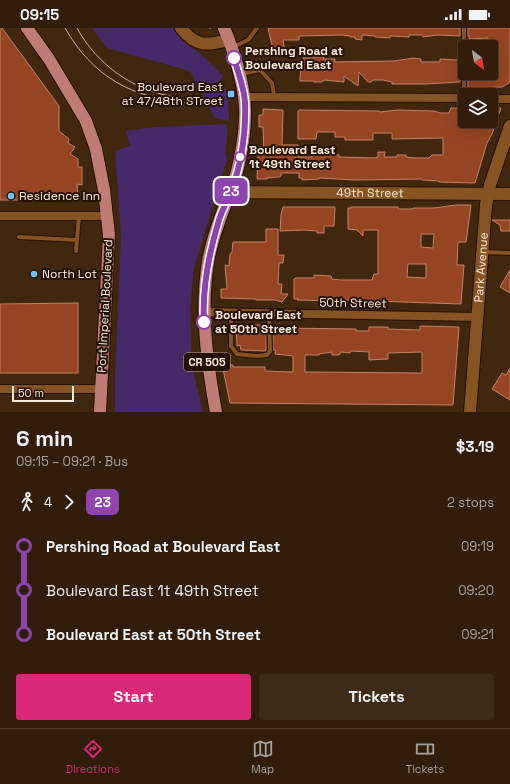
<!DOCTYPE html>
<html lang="en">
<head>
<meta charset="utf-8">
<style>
  body { margin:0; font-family:"Space Grotesk",sans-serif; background:#3d2a18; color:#f1f3f6; height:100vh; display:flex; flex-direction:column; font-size:15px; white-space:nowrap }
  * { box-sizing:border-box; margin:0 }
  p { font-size:13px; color:#a8a29c }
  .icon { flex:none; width:22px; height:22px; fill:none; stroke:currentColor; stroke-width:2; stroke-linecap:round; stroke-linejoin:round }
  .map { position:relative; height:384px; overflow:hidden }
  .side { display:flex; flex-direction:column; background:#311d0a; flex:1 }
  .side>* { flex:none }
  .badge { padding:0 8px; border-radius:6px; font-size:14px; line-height:26px }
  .needle { width:26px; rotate:149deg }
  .buttons { position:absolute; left:458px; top:12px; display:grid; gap:8px }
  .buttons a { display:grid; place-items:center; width:40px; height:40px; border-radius:4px; background:#311d0a; box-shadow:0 4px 16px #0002,0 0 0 1px #4c3b2b; font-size:20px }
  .scale { position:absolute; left:12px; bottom:10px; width:62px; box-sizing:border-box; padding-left:4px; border:2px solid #fceadb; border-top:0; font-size:11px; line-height:14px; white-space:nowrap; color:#fceadb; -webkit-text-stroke:3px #251100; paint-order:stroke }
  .map>.badge { position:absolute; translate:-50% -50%; box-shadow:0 0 0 2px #fff }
  .legs { display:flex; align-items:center; gap:6px; height:44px; padding:0 16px; font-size:13px }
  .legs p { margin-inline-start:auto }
  .summary { display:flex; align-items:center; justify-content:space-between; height:68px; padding:0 16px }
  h1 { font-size:22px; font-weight:600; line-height:30px }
  .primary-button { display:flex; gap:8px; margin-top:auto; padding:8px 16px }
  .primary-button a { flex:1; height:46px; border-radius:4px; background:#db2777; color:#fff; font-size:16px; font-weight:600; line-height:46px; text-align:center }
  .primary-button a+a { background:#3d2a18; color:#f1f3f6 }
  ul { padding:0 16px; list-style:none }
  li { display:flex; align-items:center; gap:14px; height:44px; font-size:15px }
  li i { display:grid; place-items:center; width:6px; height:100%; margin:0 5px; background:currentColor }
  li i::after { content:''; width:10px; height:10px; margin:-5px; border:3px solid; border-radius:50%; background:#311d0a }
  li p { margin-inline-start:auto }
  li:first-child i { background:linear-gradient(#0000 50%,currentColor 0) }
  li:last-child i { background:linear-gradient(currentColor 50%,#0000 0) }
  .status { display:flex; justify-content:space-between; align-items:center; height:28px; padding:0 20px; background:#311d0a; direction:ltr }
  .status svg { height:11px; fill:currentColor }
  .tabs { display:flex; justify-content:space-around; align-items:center; height:56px; border-top:1px solid #4c3b2b; background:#311d0a; font-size:11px; color:#a8a29c }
  .tabs a { display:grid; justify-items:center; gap:2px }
  .tabs .current { color:#db2777 }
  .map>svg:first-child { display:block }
</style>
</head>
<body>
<div class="status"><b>09:15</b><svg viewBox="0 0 49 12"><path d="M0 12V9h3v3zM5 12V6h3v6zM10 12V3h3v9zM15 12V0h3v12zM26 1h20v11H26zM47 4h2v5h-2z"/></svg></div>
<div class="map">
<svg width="510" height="384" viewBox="0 0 510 384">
  <rect width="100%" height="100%" fill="#41270d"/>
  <g fill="#47296a">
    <path d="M 92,0 L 175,0 L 180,9 L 204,29 L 223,48 L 220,53 L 228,65 L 229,93 L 215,90 L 190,43 L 107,20 Z"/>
    <path d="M 226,96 C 230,108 223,120 227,132 L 194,239 L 190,280 L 192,339 L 203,384 L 115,384 L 115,350 L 121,207 L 115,123 L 130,118 L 126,103 L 156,99 Z"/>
  </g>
  <g fill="#964523" stroke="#c58267" fill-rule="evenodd">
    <path d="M 0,0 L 2,0 L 59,78 L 59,103 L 69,111 L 68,115 L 75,119 L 70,126 L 78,131 L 78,139 L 82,139 L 82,157 L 77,156 L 78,172 L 0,172 Z"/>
    <path d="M 268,0 L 460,0 L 460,8 L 437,7 L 423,9 L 422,7 L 409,7 L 409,9 L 390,8 L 390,10 L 375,9 L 375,8 L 362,7 L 362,12 L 355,11 L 355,9 L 350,9 L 350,8 L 342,7 L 299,8 L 299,12 L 283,12 L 285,24 L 274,26 Z"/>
    <path d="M 468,0 L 510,0 L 510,51 L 509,55 L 502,59 L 468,60 L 468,45 L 491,45 L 491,19 L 487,19 L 488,10 L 469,11 L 469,8 L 468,8 Z"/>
    <path d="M 314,29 L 324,29 L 323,31 L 335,31 L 335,34 L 394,33 L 413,30 L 421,31 L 421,34 L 440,34 L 440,31 L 458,32 L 458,45 L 460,45 L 460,54 L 426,56 L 392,56 L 392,54 L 383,52 L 373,52 L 371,54 L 368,54 L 359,44 L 358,58 L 344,48 L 344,54 L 324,52 L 322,54 L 314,54 L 314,53 L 300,53 L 301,33 L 303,33 L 303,30 L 314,30 Z"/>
    <path d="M 451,80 L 465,80 L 465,93 L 491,93 L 491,80 L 501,80 L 492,106 L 487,115 L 475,155 L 439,154 L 439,153 L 422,152 L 422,151 L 356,152 L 319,150 L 319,151 L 302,152 L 302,150 L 299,150 L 299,145 L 281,145 L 281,148 L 279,149 L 267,150 L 267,151 L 257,151 L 258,126 L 264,126 L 263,99 L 259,99 L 259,87 L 263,87 L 263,81 L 283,82 L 282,117 L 298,117 L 298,129 L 312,129 L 312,124 L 328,125 L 328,126 L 339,127 L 339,129 L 375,130 L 378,129 L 378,124 L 385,124 L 384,129 L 397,129 L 397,127 L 406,127 L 406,129 L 415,130 L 429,130 L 432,127 L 443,127 L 443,110 L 392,111 L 392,105 L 373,105 L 373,112 L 345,112 L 345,109 L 335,109 L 335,104 L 317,104 L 316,111 L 298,111 L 298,83 L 299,82 L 379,83 L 380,84 L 398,82 L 434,83 L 440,85 L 449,85 Z"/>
    <path d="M 456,177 L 471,177 L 466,214 L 458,214 L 457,237 L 464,237 L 461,276 L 346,272 L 331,273 L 297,272 L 298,271 L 294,271 L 294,251 L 296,250 L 314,250 L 314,247 L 331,248 L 332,251 L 341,252 L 372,252 L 374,246 L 378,246 L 378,202 L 363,202 L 363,208 L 357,202 L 348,201 L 348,180 L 351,180 L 351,179 L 398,179 L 398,181 L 412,181 L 413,180 L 434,180 ZM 421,206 L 434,206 L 433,220 L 421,219 ZM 408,236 L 426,236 L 426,250 L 407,249 Z"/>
    <path d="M 283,179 L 335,179 L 334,198 L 324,198 L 324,205 L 317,205 L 317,203 L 303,202 L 280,203 L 281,187 Z"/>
    <path d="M 492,192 L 510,192 L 510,203 L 501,203 L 500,197 Z"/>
    <path d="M 266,201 L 278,201 L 278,227 L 284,227 L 283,235 L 279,235 L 278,256 L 282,256 L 281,266 L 288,266 L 282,274 L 275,272 L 256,272 L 256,271 L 221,270 L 221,261 L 227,261 L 225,237 L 229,238 L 230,226 L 232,224 L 233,214 L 266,214 Z"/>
    <path d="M 510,242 L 510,265 L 500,259 Z"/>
    <path d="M 78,275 L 78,345 L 0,345 L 0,276 Z"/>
    <path d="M 236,297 L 264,297 L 264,299 L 266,299 L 266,323 L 241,322 L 240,317 L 237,318 Z"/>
    <path d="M 420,298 L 459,299 L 453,377 L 230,375 L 222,336 L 233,337 L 233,339 L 265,339 L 265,343 L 293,344 L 293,328 L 275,326 L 276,322 L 273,322 L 273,299 L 284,299 L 284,300 L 356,301 L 356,303 L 369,303 L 369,299 L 388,299 L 388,301 L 420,302 ZM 350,323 L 369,324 L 369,332 L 388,331 L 388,325 L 422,324 L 422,345 L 305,344 L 305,327 L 319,327 L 319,326 L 332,324 L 332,327 L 338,327 L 340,326 L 341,324 L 350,325 Z"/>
    <path d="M 510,340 L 510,372 L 492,361 L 502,345 L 506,347 Z"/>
  </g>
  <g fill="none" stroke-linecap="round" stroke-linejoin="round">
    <defs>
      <g id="lane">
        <path d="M 233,19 L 248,12 L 257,0"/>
        <path d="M 241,46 L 260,42 L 272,55 L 274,68"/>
        <path d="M 464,70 L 464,0"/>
        <path d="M 19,209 L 77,212"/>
        <path d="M 76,223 L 79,188"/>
        <path d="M 484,224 L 510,225"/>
        <path d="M 231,285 L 231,318 L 237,326 L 257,328 L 267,327 L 270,323 L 269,285"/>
      </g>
      <g id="street">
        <path d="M 244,69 L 465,70"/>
        <path d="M 491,71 L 510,71"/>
        <path d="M 0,188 L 108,188"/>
        <path d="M 204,284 L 477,289"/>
        <path d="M 0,361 L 101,361"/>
      </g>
      <g id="secondary">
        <path d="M 181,0 C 196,20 208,17 229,12"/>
        <path id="s1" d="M 230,164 L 510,166"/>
        <path id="s2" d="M 470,384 L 486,177 L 490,157 L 510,98"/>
      </g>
      <g id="primary">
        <path d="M 27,0 L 49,31 L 86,93 L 96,121 L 104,162 L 109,207 L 100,384"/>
        <path d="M 216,384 C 207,334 200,284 208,234 C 212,210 221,187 230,165 C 240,140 248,96 244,69 C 242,49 232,18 224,0"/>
      </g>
    </defs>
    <use href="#lane" stroke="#270f00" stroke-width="6"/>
    <use href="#street" stroke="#270f00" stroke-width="10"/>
    <use href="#secondary" stroke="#270f00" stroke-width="14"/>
    <use href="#primary" stroke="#270f00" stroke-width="14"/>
    <path stroke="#937c67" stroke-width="1.5" stroke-dasharray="2 2" stroke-linecap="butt" d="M 210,0 L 210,1"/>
    <use href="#lane" stroke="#865423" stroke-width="4"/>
    <use href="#street" stroke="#865423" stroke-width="8"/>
    <use href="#secondary" stroke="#865423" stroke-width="12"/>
    <use href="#primary" stroke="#bf7c75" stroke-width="12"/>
    <g stroke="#c5b09e" stroke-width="1">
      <path d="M 65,0 C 93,49 132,70 188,75"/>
      <path d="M 77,0 C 97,37 135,64 177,69"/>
    </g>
  </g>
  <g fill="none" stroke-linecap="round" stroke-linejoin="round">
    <defs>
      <path id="line-1" d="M 204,294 C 202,260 209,225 219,192 C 222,182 227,174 231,164 C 241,137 246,104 245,74 C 244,59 238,45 234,30"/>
    </defs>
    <use href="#line-1" stroke="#fff" stroke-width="9"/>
    <use href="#line-1" stroke="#8e44ad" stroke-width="6"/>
  </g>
  <g fill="#fff" stroke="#8e44ad" stroke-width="2">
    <circle cx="234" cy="30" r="7"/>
    <circle cx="240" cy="129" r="5"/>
    <circle cx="204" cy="294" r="7"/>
  </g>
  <g fill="#76c0f7" stroke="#251100" stroke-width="1.5">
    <rect x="227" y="62" width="8" height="8" rx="2"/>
    <circle cx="11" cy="168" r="4"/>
    <circle cx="34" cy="246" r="4"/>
  </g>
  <g text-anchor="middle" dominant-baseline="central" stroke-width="4" stroke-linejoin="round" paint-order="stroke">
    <rect fill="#251100" stroke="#bca999" stroke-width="1" x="184" y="325" width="46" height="18" rx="3"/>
    <g font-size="11" font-weight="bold" fill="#fceadb">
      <text x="207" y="334">CR 505</text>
    </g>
    <g font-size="12" font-weight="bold" fill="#fceadb" stroke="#251100" text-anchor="start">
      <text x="245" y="23">Pershing Road at<tspan x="245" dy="14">Boulevard East</tspan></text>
      <text x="249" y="122">Boulevard East<tspan x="249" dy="14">1t 49th Street</tspan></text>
      <text x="215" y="287">Boulevard East<tspan x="215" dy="14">at 50th Street</tspan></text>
    </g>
    <g font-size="12" fill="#fceadb" stroke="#251100" text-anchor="start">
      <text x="223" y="59" text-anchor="end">Boulevard East<tspan x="223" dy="14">at 47/48th STreet</tspan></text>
      <text x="19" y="168">Residence Inn</text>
      <text x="42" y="246">North Lot</text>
    </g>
    <g font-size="12" fill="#fceadb" stroke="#251100">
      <text stroke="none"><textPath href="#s1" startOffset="140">49th Street</textPath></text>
      <text stroke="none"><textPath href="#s2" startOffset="145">Park Avenue</textPath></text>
      <text transform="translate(353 275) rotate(1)">50th Street</text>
      <text transform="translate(105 278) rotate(-87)">Port Imperial Boulevard</text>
    </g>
  </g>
</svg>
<div class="buttons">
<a><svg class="needle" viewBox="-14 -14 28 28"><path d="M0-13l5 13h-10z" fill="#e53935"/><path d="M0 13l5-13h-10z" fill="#a8a29c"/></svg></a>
<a><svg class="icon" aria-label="layers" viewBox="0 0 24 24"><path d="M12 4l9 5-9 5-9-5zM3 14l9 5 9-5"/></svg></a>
</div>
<div class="scale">50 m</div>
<b class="badge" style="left:231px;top:163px;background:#8e44ad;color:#fff">23</b>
</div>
<section class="side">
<div class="summary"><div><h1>6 min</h1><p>09:15 – 09:21 · Bus</p></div><b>$3.19</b></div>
<div class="legs"><svg class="icon" aria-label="walk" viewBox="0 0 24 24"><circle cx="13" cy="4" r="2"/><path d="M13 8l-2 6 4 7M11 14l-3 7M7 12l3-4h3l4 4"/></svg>4<svg class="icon" aria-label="forward" viewBox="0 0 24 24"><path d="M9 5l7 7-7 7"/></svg><b class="badge" style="background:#8e44ad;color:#fff">23</b><p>2 stops</p></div>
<ul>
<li><i style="color:#8e44ad"></i><b>Pershing Road at Boulevard East</b><p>09:19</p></li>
<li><i style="color:#8e44ad"></i><span>Boulevard East 1t 49th Street</span><p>09:20</p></li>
<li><i style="color:#8e44ad"></i><b>Boulevard East at 50th Street</b><p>09:21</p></li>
</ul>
<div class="primary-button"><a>Start</a><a>Tickets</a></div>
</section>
<nav class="tabs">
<a class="current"><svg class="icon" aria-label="directions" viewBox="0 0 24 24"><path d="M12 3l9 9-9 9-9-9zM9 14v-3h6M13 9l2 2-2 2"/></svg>Directions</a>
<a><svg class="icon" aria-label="map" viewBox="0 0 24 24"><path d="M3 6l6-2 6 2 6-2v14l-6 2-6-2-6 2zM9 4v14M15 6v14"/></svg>Map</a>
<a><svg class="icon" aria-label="tickets" viewBox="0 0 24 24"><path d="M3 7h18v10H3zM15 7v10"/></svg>Tickets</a>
</nav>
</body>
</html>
